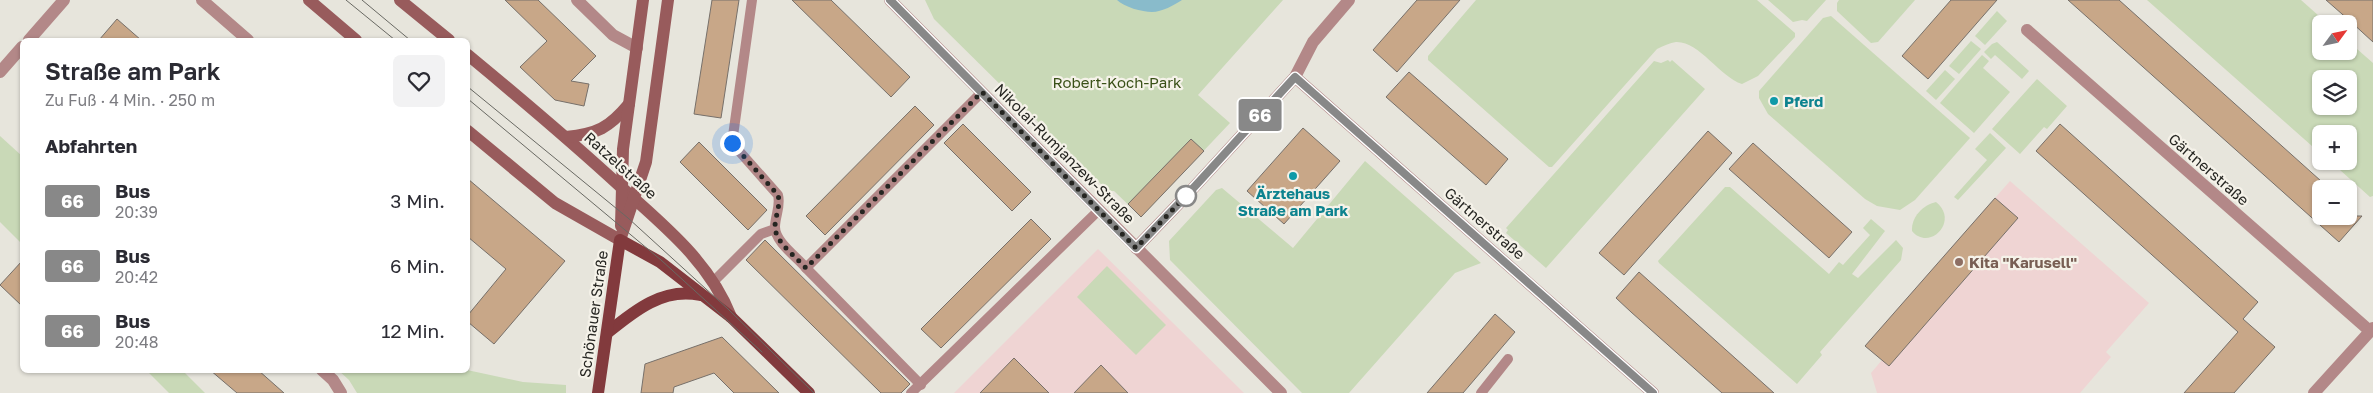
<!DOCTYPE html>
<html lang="de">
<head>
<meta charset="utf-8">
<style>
  body { margin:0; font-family:"Golos Text",sans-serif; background:#f2f2f3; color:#2b2b33; height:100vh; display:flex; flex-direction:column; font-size:19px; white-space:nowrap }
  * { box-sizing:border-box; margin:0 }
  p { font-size:16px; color:#7c7c81 }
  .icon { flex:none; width:28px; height:28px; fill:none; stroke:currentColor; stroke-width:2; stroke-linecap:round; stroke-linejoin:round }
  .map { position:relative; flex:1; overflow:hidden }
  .details { position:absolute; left:20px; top:38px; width:450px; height:335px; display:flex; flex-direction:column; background:#fff; border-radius:8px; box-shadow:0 1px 4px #0004 }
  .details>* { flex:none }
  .badge { padding:0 10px; border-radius:4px; font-size:18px; line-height:32px }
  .needle { width:32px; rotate:57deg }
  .buttons { position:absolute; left:2312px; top:15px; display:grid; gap:10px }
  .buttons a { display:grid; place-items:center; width:45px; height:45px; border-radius:8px; background:#fff; box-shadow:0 1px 4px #0004; font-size:25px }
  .you { position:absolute; width:25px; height:25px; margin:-12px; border:4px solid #fff; border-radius:50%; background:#1a73e8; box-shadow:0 0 0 8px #1a73e833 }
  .map>.badge { position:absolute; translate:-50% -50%; box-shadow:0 0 0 2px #fff }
  h2 { padding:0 25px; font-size:19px; line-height:45px }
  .round { display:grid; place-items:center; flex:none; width:52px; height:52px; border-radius:8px; background:#f2f2f3 }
  .summary { display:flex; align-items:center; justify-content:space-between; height:85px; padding:0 25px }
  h1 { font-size:24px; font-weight:600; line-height:38px }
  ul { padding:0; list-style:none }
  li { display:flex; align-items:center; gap:15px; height:65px; padding:0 25px }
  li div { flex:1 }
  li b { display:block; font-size:19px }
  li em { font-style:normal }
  li .badge { min-width:55px; font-weight:700; text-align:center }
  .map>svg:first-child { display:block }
</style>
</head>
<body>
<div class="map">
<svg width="2373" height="393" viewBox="0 0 2373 393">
  <rect width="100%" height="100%" fill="#e7e5dc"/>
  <g fill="#efd4d3">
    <path d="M 2010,181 L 2149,303 L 2106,352 L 2111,357 L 2080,393 L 1877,393 L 1871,373 L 1882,360 L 1865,346 Z"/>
    <path d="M 1098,249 L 1244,393 L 954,393 Z"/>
  </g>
  <g fill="#c9d9b7" fill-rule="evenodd">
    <path d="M 925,0 L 1283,0 L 1198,95 L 1230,123 L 1141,217 L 1114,191 L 1108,191 L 934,19 Z"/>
    <path d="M 1476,0 L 1757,0 L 1795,33 L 1795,37 L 1758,76 L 1742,84 C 1720,77 1699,41 1676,42 C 1670,43 1663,46 1657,49 L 1552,167 L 1549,167 L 1428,60 L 1428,56 Z"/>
    <path d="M 1768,0 L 1826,0 L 1807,21 L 1802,20 L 1793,22 Z"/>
    <path d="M 1839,0 L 1915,0 L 1878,42 L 1871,43 L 1837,11 L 1837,3 Z"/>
    <path d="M 2147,0 L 2301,0 L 2328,24 L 2321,24 L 2321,51 L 2349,51 L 2349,42 L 2373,63 L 2373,196 L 2370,197 L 2330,161 L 2349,161 L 2349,134 L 2321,134 L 2321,154 ZM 2321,79 L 2349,79 L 2349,106 L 2321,106 Z"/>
    <path d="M 1997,11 L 2007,21 L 1985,45 L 1975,36 Z"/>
    <path d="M 1831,16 L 1970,138 L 1915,200 L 1900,210 L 1877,206 L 1865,199 L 1768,114 L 1759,98 L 1759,91 L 1823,18 Z"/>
    <path d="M 1971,41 L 1981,49 L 1959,74 L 1949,66 Z"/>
    <path d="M 1997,42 L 2029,71 L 2022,79 L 1995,55 L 1991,59 L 1984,52 L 1992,44 Z"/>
    <path d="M 1982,55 L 1989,61 L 1983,68 L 2010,92 L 1974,133 L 1940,103 Z"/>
    <path d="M 1668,60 L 1670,62 L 1672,60 L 1705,89 L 1546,268 L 1506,233 L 1508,230 L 1506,228 L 1654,61 L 1661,63 Z"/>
    <path d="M 1945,70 L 1955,79 L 1936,100 L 1926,91 Z"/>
    <path d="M 2037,79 L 2067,106 L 2047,129 L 2044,127 L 2020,154 L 1992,129 Z"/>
    <path d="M 1990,133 L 2006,148 L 1958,200 L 1954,197 L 1987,160 L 1975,149 Z"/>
    <path d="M 0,136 L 22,156 L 22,244 L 0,222 Z"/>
    <path d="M 1365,161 L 1481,263 L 1455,273 L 1349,393 L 1302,393 L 1170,260 L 1169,241 L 1216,190 L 1222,188 L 1293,248 Z"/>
    <path d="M 1725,187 L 1730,187 L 1829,274 L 1839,262 L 1843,265 L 1870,235 L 1863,228 L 1871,219 L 1885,231 L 1852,274 L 1858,278 L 1896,240 L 1903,248 L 1901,260 L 1820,352 L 1822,355 L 1797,384 L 1659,263 L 1658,261 Z"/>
    <path d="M 1936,202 C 1960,221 1929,252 1912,231 C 1911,217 1923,205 1936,202 Z"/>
    <path d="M 1107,266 L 1166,325 L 1136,355 L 1077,297 Z"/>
    <path d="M 146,370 L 182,370 L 205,393 L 169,393 Z"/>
    <path d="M 338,370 L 467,370 L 523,382 L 566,385 L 566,393 L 357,393 L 349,380 Z"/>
  </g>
  <path fill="#89bbcb" d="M 1117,0 L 1182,0 C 1174,5 1162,12 1152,12 C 1142,12 1124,7 1117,0 Z"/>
  <g fill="#c8a788" stroke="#77706a">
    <path d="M 505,0 L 538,0 L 596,56 L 571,81 L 589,84 L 584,106 L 555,100 L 520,67 L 547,41 Z"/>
    <path d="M 712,0 L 739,0 L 721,118 L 694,114 Z"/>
    <path d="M 792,0 L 831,0 L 910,77 L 891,97 Z"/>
    <path d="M 1417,0 L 1460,0 L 1397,72 L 1373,50 Z"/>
    <path d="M 1951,0 L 1997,0 L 1928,79 L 1902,56 Z"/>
    <path d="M 2068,0 L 2119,0 L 2321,181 L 2321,216 L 2362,216 L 2339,242 Z"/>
    <path d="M 2326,0 L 2373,0 L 2373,42 L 2350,21 Z"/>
    <path d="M 117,19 L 141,40 L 99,40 Z"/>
    <path d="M 1409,72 L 1508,159 L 1486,185 L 1386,97 Z"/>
    <path d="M 915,106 L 934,125 L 825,235 L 806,216 Z"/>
    <path d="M 963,124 L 1031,192 L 1012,211 L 944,143 Z"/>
    <path d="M 2060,124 L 2258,302 L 2243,319 L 2275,347 L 2234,393 L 2184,393 L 2238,332 L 2036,151 Z"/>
    <path d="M 1303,128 L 1340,161 L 1284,224 L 1247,191 Z"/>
    <path d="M 1708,131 L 1732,153 L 1624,275 L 1599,253 Z"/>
    <path d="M 1191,139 L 1204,151 L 1141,217 L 1128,204 Z"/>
    <path d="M 699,142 L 767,210 L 748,230 L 680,162 Z"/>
    <path d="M 1753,143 L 1852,232 L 1829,258 L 1729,169 Z"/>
    <path d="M 468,179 L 565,261 L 494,344 L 468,322 L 468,315 L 506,269 L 468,237 Z"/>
    <path d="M 1995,198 L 2018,218 L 1889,366 L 1865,346 Z"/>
    <path d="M 1031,219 L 1051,239 L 941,348 L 921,329 Z"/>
    <path d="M 765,240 L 910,384 L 901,393 L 881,393 L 746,260 Z"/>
    <path d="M 22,261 L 22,306 L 0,285 Z"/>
    <path d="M 1639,272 L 1774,393 L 1722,393 L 1631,312 L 1616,298 Z"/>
    <path d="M 1495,314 L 1515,332 L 1463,393 L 1427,393 Z"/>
    <path d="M 722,337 L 779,393 L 734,393 L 714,373 L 674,387 L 673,393 L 641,393 L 645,364 Z"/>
    <path d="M 1014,358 L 1049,393 L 980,393 Z"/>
    <path d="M 1101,365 L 1128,393 L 1074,393 Z"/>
    <path d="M 210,370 L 258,370 L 284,393 L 237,393 Z"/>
  </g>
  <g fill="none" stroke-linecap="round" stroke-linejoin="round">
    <g stroke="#b38888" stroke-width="10">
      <path d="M 752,0 L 732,143 L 778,195 C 781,206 775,216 775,227 C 775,242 797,257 806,268 L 982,92"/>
      <path d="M 806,268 L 921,385"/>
      <path d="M 714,281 L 761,234 L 775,229"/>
      <path d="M 911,393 L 1099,210"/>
      <path d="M 1481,393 L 1508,359"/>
    </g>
    <g stroke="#b38888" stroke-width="12">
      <path d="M 202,0 L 248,40"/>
      <path d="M 577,0 L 613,35 L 637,48"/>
      <path d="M 890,0 L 1281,393"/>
      <path d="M 2027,30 L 2370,331"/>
      <path d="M 29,40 L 64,0"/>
      <path d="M 0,72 L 22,47"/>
      <path d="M 1295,77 L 1653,393"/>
      <path d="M 1136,248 L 1186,196 L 1295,77 L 1313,42 L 1349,0"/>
      <path d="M 322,370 L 333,380 L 341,393"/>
      <path d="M 2314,393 L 2373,328"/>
    </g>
    <g stroke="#985b5c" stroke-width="12">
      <path d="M 309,0 L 356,40"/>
      <path d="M 400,0 L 449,40"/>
      <path d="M 468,55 C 520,98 571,141 621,187 C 663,225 710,262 731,317"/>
      <path d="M 468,131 L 555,203 L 620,240"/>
      <path d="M 566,137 C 597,134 609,128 629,104"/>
      <path d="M 621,226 L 623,149 L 643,0"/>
      <path d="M 620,240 L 646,162 L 668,0"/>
    </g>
    <g stroke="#823a3d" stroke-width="12">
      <path d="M 607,333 C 634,311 663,287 700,295"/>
      <path d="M 598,393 L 620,240 L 660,262 L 731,317 L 809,393"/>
    </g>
    <g stroke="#696963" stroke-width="1">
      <path d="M 346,0 L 395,40"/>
      <path d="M 362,0 L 410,40"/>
      <path d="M 468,87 L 628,218 L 728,309 L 814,393"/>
      <path d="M 468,99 L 661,260 L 762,352"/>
    </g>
  </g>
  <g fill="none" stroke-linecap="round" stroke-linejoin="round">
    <defs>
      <path id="line" d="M 890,0 L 1136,248 L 1186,196 L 1295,77 L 1653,393"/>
    </defs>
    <use href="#line" stroke="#fff" stroke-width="11"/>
    <use href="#line" stroke="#888" stroke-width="8"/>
    <path stroke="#252521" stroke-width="5" stroke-dasharray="0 9" d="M 732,143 L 778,195 C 781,206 775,216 775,227 C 775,242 797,258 806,268 L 982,92 L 1136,248 L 1186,196"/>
  </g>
  <g fill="#0f9aa8" stroke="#f5f2e9" stroke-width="2">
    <circle cx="1774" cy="101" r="5"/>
    <circle cx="1293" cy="176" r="5"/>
  </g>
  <circle fill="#fff" stroke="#888" stroke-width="2.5" cx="1186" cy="196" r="10"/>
  <circle fill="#8d6e63" stroke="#f5f2e9" stroke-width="2" cx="1959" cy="262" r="5"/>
  <g text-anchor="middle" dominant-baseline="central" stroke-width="4.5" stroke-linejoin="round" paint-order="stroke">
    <g font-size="15" fill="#395017" stroke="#f5f2e9">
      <text x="1117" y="82">Robert-Koch-Park</text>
    </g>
    <g font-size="15" font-weight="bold" fill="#0d838f" stroke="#f5f2e9" text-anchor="start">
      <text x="1784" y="101">Pferd</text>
      <text x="1293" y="193" text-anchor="middle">Ärztehaus<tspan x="1293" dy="17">Straße am Park</tspan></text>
    </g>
    <g font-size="15" fill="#252521" stroke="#f5f2e9">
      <text transform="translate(1065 153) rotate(45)">Nikolai-Rumjanzew-Straße</text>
      <text transform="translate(621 165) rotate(42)">Ratzelstraße</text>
      <text transform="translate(2209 169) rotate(41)">Gärtnerstraße</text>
      <text transform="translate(1485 223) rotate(41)">Gärtnerstraße</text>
      <text transform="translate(593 314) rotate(-82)">Schönauer Straße</text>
    </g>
    <g font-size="15" font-weight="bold" fill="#785e54" stroke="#f5f2e9" text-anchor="start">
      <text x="1969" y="262">Kita "Karusell"</text>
    </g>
  </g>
</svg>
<div class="buttons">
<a><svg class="needle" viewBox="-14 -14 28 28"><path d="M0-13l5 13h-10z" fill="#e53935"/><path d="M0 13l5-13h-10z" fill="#7c7c81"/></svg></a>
<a><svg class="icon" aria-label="layers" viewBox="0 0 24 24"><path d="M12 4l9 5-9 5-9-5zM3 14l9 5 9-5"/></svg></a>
<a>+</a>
<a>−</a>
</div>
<div class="you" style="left:732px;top:143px"></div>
<b class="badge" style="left:1260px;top:115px;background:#888;color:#fff">66</b>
<section class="details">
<div class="summary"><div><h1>Straße am Park</h1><p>Zu Fuß · 4 Min. · 250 m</p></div><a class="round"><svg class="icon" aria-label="heart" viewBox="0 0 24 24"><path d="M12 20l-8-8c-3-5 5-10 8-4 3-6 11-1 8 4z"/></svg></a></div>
<h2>Abfahrten</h2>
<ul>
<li><span class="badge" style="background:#888;color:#fff">66</span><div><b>Bus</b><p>20:39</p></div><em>3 Min.</em></li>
<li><span class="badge" style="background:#888;color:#fff">66</span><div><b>Bus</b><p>20:42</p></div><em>6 Min.</em></li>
<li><span class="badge" style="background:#888;color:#fff">66</span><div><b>Bus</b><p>20:48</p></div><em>12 Min.</em></li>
</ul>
</section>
</div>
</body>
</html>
